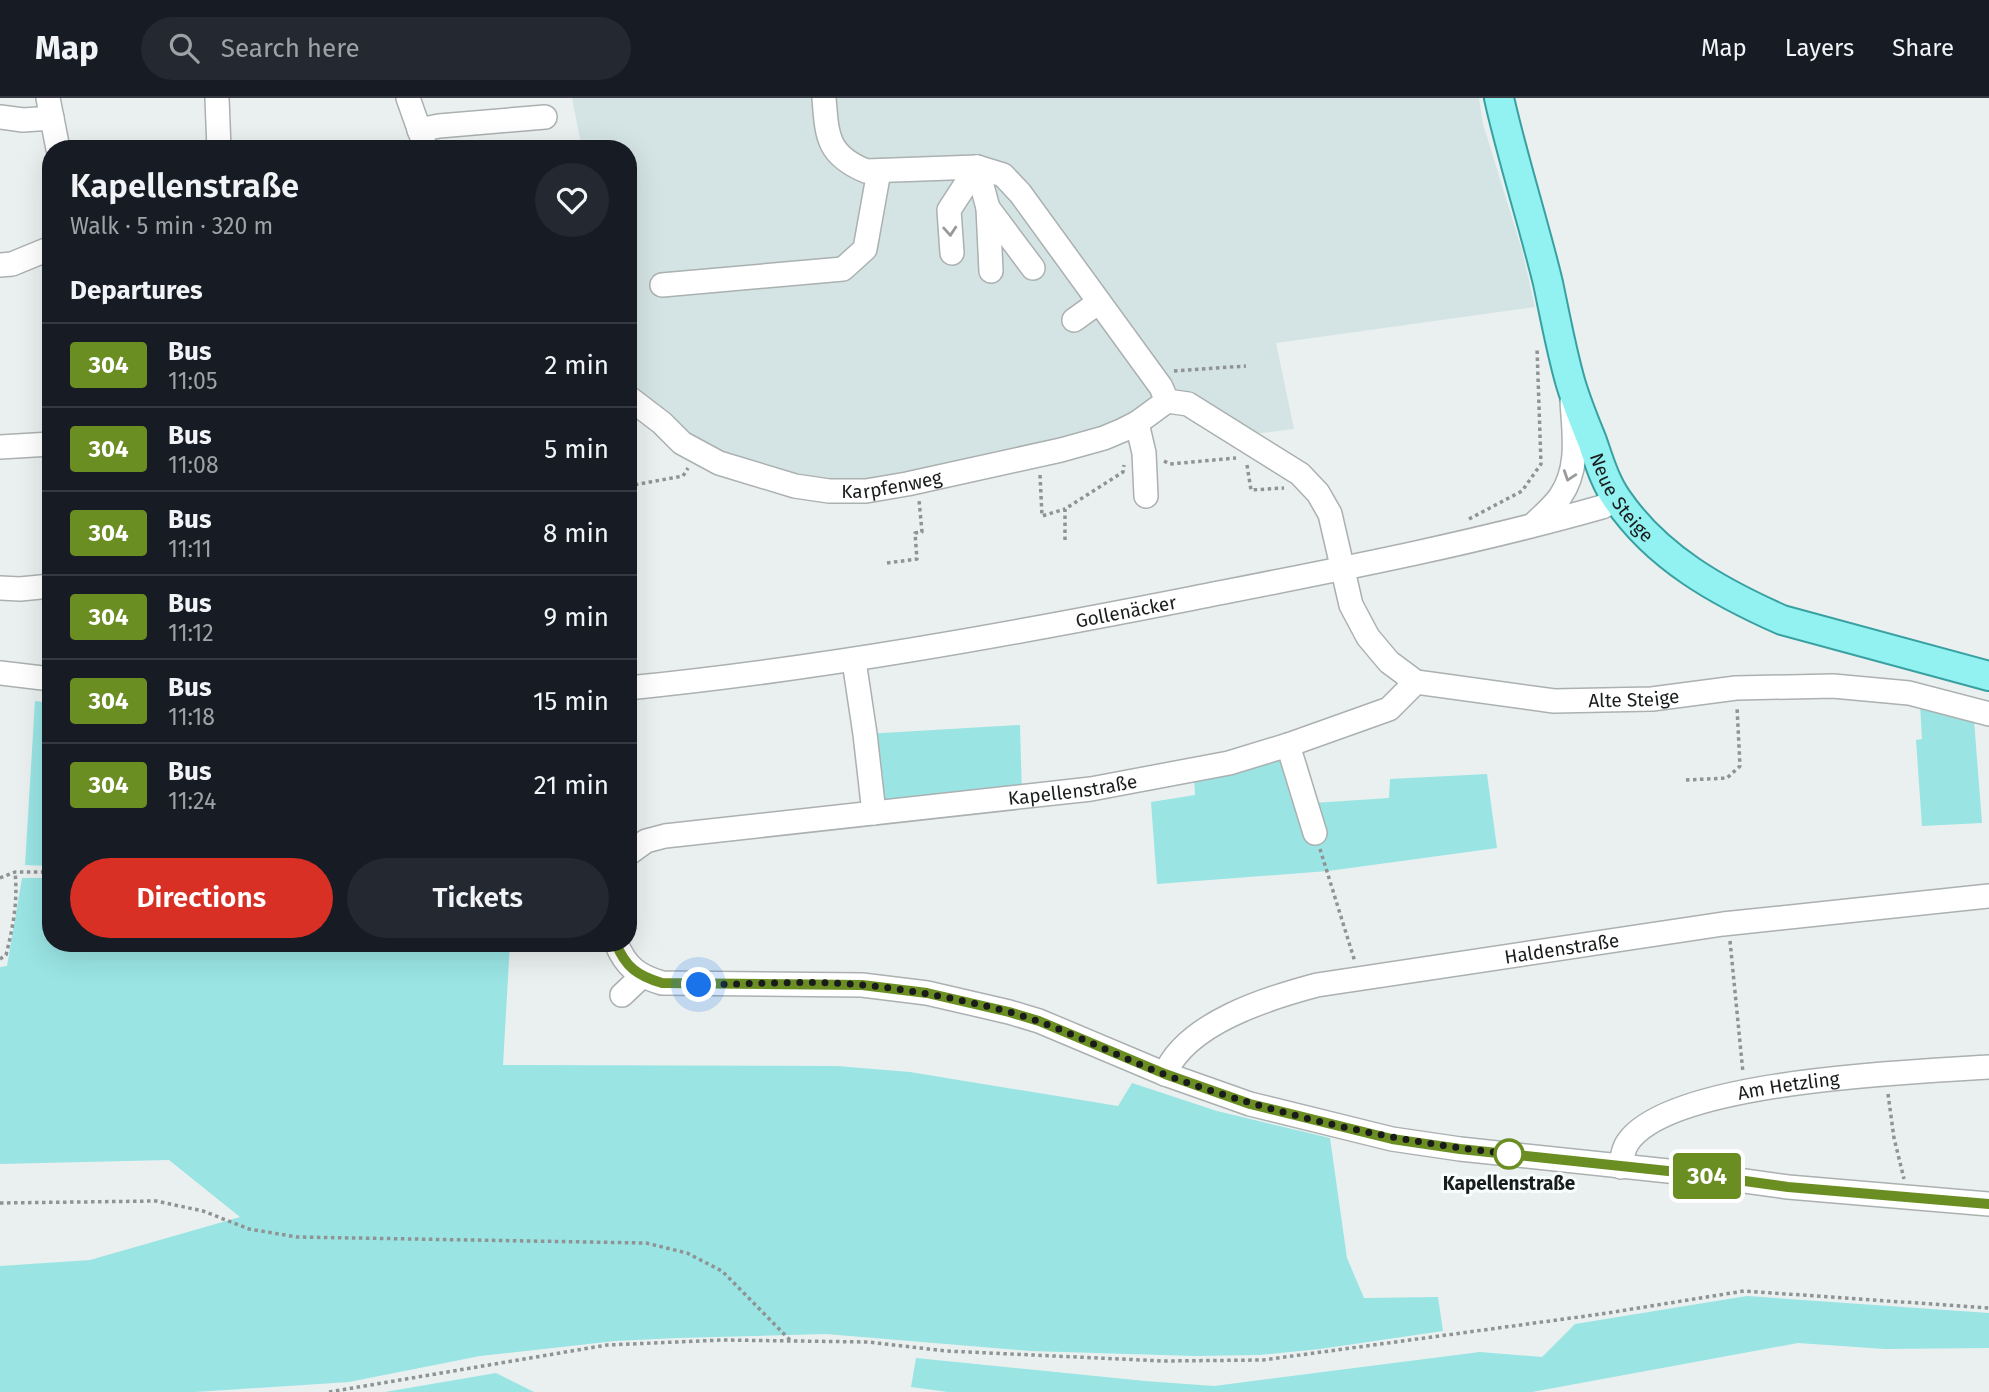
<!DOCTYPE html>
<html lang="en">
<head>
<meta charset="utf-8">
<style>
  body { margin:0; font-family:"Fira Sans",sans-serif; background:#242831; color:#f1f3f6; height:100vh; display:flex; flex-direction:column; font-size:26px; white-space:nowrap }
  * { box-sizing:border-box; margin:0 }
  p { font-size:23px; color:#9ea1a6 }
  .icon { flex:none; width:38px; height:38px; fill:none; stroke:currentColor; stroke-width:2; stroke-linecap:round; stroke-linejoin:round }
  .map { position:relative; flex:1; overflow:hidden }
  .sheet { position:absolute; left:42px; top:42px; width:595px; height:812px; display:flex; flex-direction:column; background:#171b24; border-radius:28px; box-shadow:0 7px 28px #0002 }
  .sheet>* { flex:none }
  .badge { padding:0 14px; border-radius:5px; font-size:24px; line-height:46px }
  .you { position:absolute; width:35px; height:35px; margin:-18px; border:5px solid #fff; border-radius:50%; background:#1a73e8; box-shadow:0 0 0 10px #1a73e833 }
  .map>.badge { position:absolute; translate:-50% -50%; box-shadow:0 0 0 4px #fff }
  h2 { padding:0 28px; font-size:26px; line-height:63px }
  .round { display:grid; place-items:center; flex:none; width:74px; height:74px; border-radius:37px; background:#242831 }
  .head { display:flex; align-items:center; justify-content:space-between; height:119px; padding:0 28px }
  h1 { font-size:33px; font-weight:600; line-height:52px }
  .action { display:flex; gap:14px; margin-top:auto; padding:14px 28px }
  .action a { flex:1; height:80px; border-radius:42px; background:#d93025; color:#fff; font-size:28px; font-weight:600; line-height:80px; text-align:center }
  .action a+a { background:#242831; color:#f1f3f6 }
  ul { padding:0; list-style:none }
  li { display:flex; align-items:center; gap:21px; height:84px; padding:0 28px; border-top:2px solid #363941 }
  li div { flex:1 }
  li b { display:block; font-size:26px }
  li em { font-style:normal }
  li .badge { min-width:77px; font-weight:700; text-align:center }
  header { display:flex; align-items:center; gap:42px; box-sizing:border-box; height:98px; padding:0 35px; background:#171b24; border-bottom:2px solid #363941 }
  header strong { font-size:33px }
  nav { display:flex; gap:38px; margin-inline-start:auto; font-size:24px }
  .search { width:490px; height:63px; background:#242831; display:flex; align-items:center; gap:18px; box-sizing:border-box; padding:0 24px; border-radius:38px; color:#9ea1a6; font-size:26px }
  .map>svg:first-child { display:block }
</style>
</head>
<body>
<header>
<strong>Map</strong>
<div class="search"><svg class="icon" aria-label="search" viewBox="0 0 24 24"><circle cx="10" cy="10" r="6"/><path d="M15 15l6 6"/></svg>Search here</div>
<nav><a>Map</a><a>Layers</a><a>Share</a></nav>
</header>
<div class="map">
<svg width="1989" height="1294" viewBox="0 0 1989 1294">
  <rect width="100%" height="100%" fill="#eaf0f0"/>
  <path fill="#d4e3e3" d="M 572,0 L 1479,0 L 1483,26 L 1522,152 L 1535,209 L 1276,245 L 1294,331 L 1237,338 L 1188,306 L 1137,325 L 866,393 L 719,365 L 628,300 L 628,51 L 582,51 Z"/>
  <g fill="#9ae4e4">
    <path d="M 35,603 L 51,605 L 51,768 L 25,767 Z"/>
    <path d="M 1920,606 L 1974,622 L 1982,725 L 1922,728 L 1916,642 L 1922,641 Z"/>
    <path d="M 1020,627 L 1022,699 L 874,715 L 865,636 Z"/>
    <path d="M 1280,657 L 1298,706 L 1389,700 L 1390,681 L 1487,676 L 1497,750 L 1328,773 L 1157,786 L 1151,704 L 1195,697 L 1194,680 Z"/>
    <path d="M 22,780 L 51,780 L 51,845 L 510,845 L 503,967 L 837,968 L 910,974 L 1118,1008 L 1132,985 L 1217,1013 L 1330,1040 L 1347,1160 L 1364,1200 L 1438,1199 L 1443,1233 L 1320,1251 L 1259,1257 L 1195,1258 L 1030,1253 L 826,1236 L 677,1240 L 615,1243 L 480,1258 L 349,1284 L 195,1294 L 0,1294 L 0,1168 L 90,1162 L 240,1119 L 169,1062 L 0,1066 L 0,869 L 7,868 Z"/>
    <path d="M 1747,1198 L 1989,1215 L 1989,1250 L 1885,1251 L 1798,1245 L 1532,1294 L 948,1294 L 911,1289 L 916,1260 L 1145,1283 L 1214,1288 L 1480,1254 L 1542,1259 L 1575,1226 Z"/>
    <path d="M 496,1275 L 534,1294 L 385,1294 Z"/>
  </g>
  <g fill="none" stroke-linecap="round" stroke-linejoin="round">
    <defs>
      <g id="minor">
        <path d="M 48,0 L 58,51"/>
        <path d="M 217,0 L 219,51"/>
        <path d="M 408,0 L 426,51"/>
        <path d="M 824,0 C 827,38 827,57 866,73 L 977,69 L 1003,77 L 1020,95 L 1161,289 L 1167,303"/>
        <path d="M 0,19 L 23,22 L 52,20"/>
        <path d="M 419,32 L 439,28 L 545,19"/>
        <path d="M 977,69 L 988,110 L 991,173"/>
        <path d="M 988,110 L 1033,170"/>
        <path d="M 952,155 L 949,112 L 977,69"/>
        <path d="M 0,167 L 12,166 L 51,150"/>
        <path d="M 662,187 L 843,171 L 865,151 L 879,73"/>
        <path d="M 1074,222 L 1099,204"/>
        <path id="s1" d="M 628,299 L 662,325 L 682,345 L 719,365 L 795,388 L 829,393 L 866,393 L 907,386 L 1061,352 L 1104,340 L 1123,332 L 1137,325 L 1167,303 L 1188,306 L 1300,376 L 1318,395 L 1330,416 L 1351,507 L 1368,539 L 1389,564 L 1416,584 L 1554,603 L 1652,601 L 1736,590 L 1833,588 L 1909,595 L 1989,616"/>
        <path d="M 1137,325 L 1144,355 L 1146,398"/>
        <path d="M 0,349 L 51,346"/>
        <path d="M 1534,426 C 1542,418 1553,409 1560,399 C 1580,370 1574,336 1572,303"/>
        <path d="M 0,490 L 20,491 L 51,488"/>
        <path d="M 854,563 L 865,636 L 874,715"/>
        <path d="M 0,575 L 51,581"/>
        <path id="s2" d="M 628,590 C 819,571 1006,537 1194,500 C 1331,473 1468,447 1602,409 L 1617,401"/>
        <path d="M 1288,647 L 1315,735"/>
        <path id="s3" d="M 628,756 L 646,743 L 665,738 L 1091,691 L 1229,665 L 1288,647 L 1389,611 L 1416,584"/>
        <path d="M 616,845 C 626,869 638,878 662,885 L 862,887 L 927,895 L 1009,914 L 1039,923 L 1165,976 L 1250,1006 L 1392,1041 L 1460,1051 L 1687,1075 L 1788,1089 L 1989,1106"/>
        <path d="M 622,897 L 641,879"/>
        <path id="s4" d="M 1165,976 C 1186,925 1268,900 1317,887 L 1723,826 L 1989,798"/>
        <path id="s5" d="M 1621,1069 C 1622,1060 1623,1051 1628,1044 C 1671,982 1914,974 1989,969"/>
      </g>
      <g id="major">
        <path id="s6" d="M 1499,0 C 1513,62 1533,123 1548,185 C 1555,218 1561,251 1570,283 C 1576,304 1584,323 1592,343 C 1599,363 1605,384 1617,401 C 1657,460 1719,494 1782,522 L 1989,578"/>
      </g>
    </defs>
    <use href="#minor" stroke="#abb0b0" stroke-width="26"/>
    <use href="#major" stroke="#39a0a1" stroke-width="32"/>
    <g stroke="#8f9393" stroke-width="3.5" stroke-dasharray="3.5 3.5" stroke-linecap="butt">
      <path d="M 1174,273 L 1246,268"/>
      <path d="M 1164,363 L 1170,366 L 1236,360"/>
      <path d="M 1247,367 L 1251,392 L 1284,390"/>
      <path d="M 1040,377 L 1042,418 L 1065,411"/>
      <path d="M 628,388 L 683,378 L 688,370"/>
      <path d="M 1469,421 L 1522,393 L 1541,366 L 1537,250"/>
      <path d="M 1065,442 L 1065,411 L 1123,374 L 1124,367"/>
      <path d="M 887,465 L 917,461 L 915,435 L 922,434 L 919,402"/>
      <path d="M 1686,682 L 1727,680 L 1740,668 L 1737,609"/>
      <path d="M 1320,751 L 1355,864"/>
      <path d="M 0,780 L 15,774 L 51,774"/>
      <path d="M 1730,843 L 1743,975"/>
      <path d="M 0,861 L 6,857 C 13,829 18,803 15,774"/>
      <path d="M 1888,996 L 1894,1040 L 1904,1081"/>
      <path d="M 0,1105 L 156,1103 L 203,1113 L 249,1131 L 297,1139 L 646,1145 L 687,1155 L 722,1173 L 791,1243"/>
      <path d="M 329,1294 L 607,1247 L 723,1242 L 868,1244 L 946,1253 L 1163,1263 L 1263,1262 L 1601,1216 L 1744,1193 L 1989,1210"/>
    </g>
    <use href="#minor" stroke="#fff" stroke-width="23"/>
    <use href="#major" stroke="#92f1f1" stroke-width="28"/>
  </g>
  <defs><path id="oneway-chevron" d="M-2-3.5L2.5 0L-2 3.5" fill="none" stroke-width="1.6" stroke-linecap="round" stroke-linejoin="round" transform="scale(1.75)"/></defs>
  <g stroke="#989999">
    <use href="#oneway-chevron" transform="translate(950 133) rotate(86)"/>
    <use href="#oneway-chevron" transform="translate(1569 378) rotate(109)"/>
  </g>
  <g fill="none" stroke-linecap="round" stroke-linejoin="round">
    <defs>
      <path id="line" d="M 616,845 C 625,869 638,878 662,885 L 862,887 L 927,895 L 1009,914 L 1039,923 L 1165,976 L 1250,1006 L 1392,1041 L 1460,1051 L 1687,1075 L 1788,1089 L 1989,1106"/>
    </defs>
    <use href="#line" stroke="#fff" stroke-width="16"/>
    <use href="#line" stroke="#6b8e23" stroke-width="10"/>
    <path stroke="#1a1c1c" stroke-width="7" stroke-dasharray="0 12.6" d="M 699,887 C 753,886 809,882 863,887 C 912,892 961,901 1009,914 C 1064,929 1113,957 1166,977 C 1278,1018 1393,1044 1511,1056 L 1509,1056"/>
  </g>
  <circle fill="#fff" stroke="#6b8e23" stroke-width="3.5" cx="1509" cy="1056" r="14"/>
  <g text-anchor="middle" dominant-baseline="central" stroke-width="6" stroke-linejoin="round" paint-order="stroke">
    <g font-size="19" fill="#1a1c1c" stroke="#f7fdfd">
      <text stroke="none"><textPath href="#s1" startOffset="290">Karpfenweg</textPath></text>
      <text stroke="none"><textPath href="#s6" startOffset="420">Neue Steige</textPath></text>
      <text stroke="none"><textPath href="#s2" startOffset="504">Gollenäcker</textPath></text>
      <text stroke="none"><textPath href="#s1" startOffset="1200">Alte Steige</textPath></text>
      <text stroke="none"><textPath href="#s3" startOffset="452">Kapellenstraße</textPath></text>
      <text stroke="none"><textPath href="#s4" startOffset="429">Haldenstraße</textPath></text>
      <text stroke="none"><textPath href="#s5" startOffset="200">Am Hetzling</textPath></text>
    </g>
    <g font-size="19" font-weight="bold" fill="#1a1c1c" stroke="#f7fdfd">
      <text x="1509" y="1085">Kapellenstraße</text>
    </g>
  </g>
</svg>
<div class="you" style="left:699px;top:887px"></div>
<b class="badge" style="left:1707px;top:1078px;background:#6b8e23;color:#fff">304</b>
<section class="sheet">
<div class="head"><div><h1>Kapellenstraße</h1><p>Walk · 5 min · 320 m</p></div><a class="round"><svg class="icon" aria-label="heart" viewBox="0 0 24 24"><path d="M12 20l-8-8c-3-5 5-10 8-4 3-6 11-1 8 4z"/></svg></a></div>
<h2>Departures</h2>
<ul>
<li><span class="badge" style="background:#6b8e23;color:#fff">304</span><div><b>Bus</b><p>11:05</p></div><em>2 min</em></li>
<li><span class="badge" style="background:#6b8e23;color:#fff">304</span><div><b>Bus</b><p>11:08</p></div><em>5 min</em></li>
<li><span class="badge" style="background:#6b8e23;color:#fff">304</span><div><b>Bus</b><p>11:11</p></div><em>8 min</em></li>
<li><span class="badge" style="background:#6b8e23;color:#fff">304</span><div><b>Bus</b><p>11:12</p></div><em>9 min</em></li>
<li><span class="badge" style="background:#6b8e23;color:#fff">304</span><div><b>Bus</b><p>11:18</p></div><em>15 min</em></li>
<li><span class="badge" style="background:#6b8e23;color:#fff">304</span><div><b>Bus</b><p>11:24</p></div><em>21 min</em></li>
</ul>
<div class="action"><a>Directions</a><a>Tickets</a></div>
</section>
</div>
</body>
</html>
